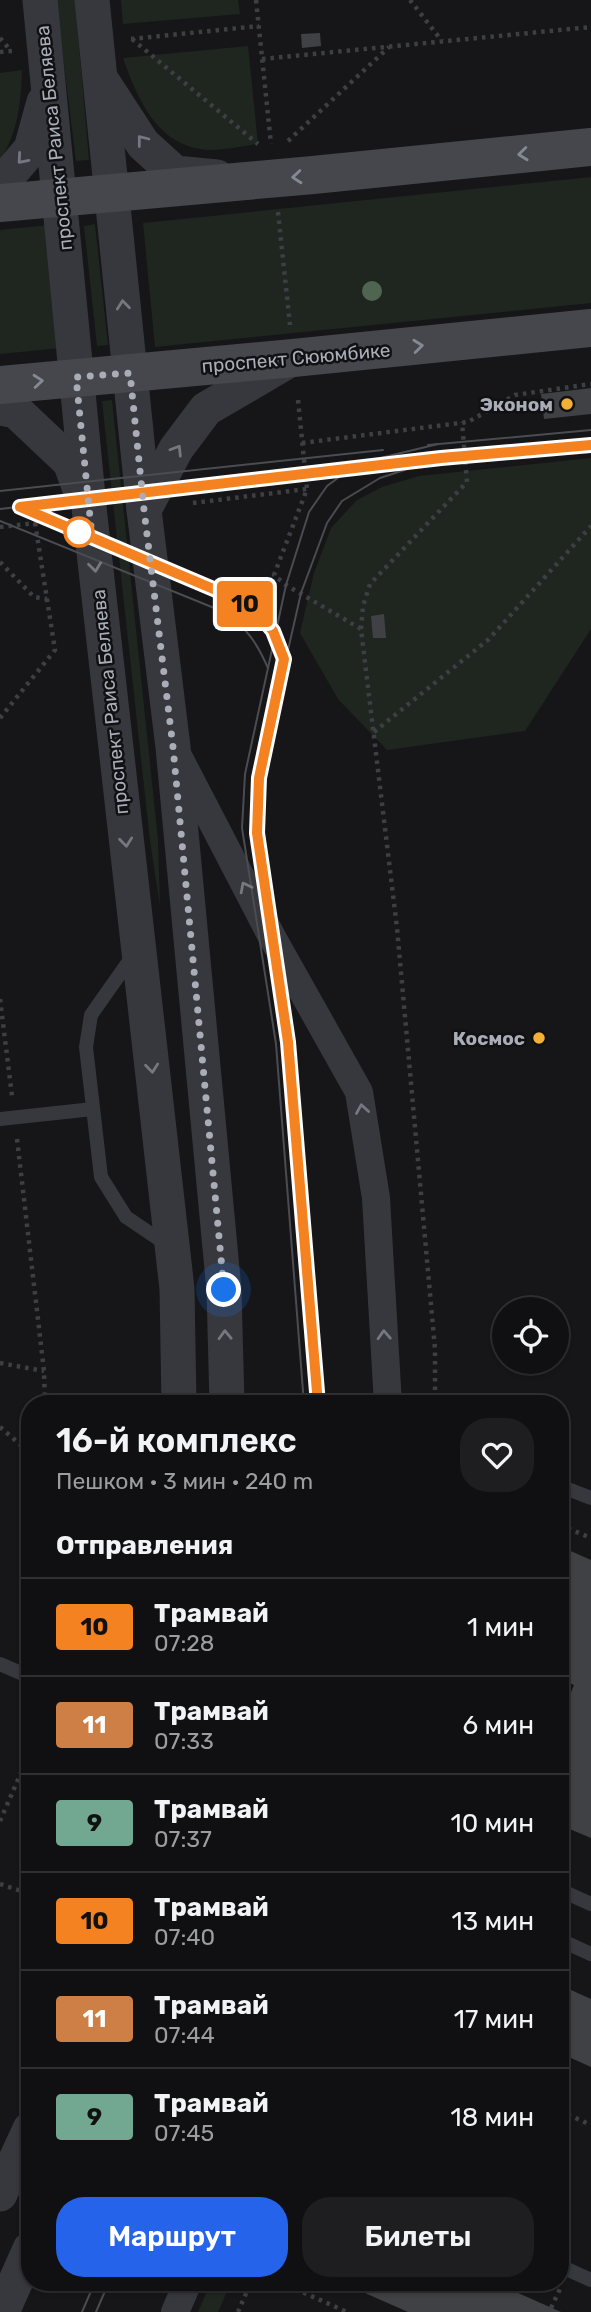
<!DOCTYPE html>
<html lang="ru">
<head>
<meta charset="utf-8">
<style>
  body { margin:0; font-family:Rubik,sans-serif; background:#1e1e20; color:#f1f3f6; height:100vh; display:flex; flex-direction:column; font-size:26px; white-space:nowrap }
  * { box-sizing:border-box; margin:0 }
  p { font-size:23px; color:#9c9d9f }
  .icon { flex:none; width:38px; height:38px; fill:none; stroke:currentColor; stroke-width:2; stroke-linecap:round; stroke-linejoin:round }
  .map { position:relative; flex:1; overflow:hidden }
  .side { position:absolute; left:21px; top:1395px; width:548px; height:896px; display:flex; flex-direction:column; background:#101012; border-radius:28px; box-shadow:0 2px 5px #0004,0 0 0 2px #303032 }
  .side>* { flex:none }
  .badge { padding:0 14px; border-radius:5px; font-size:24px; line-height:46px }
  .tools { position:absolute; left:492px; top:1297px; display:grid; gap:14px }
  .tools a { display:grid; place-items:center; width:77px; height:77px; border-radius:50%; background:#101012; box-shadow:0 2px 5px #0004,0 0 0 2px #303032; font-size:35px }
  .you { position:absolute; width:35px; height:35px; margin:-18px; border:5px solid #fff; border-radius:50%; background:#1a73e8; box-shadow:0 0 0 10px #1a73e833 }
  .map>.badge { position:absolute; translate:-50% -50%; box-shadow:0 0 0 4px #fff }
  h2 { padding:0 35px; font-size:26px; line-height:63px }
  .round { display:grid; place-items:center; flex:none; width:74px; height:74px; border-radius:28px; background:#1e1e20 }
  .headline { display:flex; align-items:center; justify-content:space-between; height:119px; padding:0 35px }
  h1 { font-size:33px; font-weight:600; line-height:52px }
  .primary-button { display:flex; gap:14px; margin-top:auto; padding:14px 35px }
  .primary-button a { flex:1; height:80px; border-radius:28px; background:#2563eb; color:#fff; font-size:28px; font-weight:600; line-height:80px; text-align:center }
  .primary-button a+a { background:#1e1e20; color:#f1f3f6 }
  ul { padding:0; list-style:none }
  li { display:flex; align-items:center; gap:21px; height:98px; padding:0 35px; border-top:2px solid #303032 }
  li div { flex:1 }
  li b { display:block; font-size:26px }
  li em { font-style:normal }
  li .badge { min-width:77px; font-weight:700; text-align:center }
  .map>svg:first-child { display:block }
</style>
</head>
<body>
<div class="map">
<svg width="591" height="2312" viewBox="0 0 591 2312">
  <rect width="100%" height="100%" fill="#161618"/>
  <g fill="#1e261f">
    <path d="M 56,0 L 75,0 L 89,160 L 76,161 Z"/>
    <path d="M 121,0 L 238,0 L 240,14 L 123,24 Z"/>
    <path d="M 248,46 L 258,144 C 243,146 225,150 210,150 C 158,148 138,100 123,58 Z"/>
    <path d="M 22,70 C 21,102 18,133 0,160 L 0,73 Z"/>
    <path d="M 591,177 L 591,303 L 155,347 L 143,223 Z"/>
    <path d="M 95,224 L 108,345 L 97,346 L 84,226 Z"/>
    <path d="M 49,225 L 62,348 L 0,354 L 0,230 Z"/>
    <path d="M 112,400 L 158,840 L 160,906 L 150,841 L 102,401 Z"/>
    <path d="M 591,458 L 591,629 L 525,731 L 387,750 L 338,699 L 300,633 L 314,573 L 331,528 L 357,500 L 382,487 L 419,476 Z"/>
    <path d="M 211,2282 L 231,2282 L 218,2312 L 198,2312 Z"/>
  </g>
  <g fill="#404145">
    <path d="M 320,33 L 321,46 L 302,48 L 301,34 Z"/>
    <path d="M 591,388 L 591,414 L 544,419 L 541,394 Z"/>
    <path d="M 384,614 L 386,638 L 373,638 L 371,616 Z"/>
    <path d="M 564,1548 L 591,1560 L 591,1838 L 560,1825 L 560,1719 L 574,1685 L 560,1679 L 560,1558 Z"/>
    <path d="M 560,1985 L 591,1999 L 591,2067 L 560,2053 Z"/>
    <path d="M 340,2282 L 493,2282 L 561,2312 L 408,2312 Z"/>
  </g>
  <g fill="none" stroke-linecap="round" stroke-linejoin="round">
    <g stroke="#3d3f44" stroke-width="4.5" stroke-dasharray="3.5 5" stroke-linecap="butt">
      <path d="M 256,0 L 271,144"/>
      <path d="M 410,0 L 442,41"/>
      <path d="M 0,38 L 11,51"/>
      <path d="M 131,39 L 259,26"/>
      <path d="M 132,39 L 258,144"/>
      <path d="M 0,52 L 13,51"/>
      <path d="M 262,59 L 591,27"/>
      <path d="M 288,141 L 389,47"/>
      <path d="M 278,212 L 290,325"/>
      <path d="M 298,400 L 307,489 L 274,575 L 286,585 L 361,629 L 397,928 L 435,1349 L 435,1404"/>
      <path d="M 302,443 L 468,422 L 515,395 L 591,384"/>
      <path d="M 193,503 L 307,489"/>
      <path d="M 0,527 L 54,521"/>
      <path d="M 0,562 L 34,597 L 47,599"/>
      <path d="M 361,629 L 363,606 L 370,584 L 467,482 L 462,422"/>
      <path d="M 0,718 L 55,650 L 35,523"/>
      <path d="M 374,732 L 489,639 L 591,526"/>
      <path d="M 0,999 L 12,1096"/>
      <path d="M 17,1139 L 44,1371 L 45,1404"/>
      <path d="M 0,1363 L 44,1371"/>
      <path d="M 0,1427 L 30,1453"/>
      <path d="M 560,1525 L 591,1538"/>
      <path d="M 0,1821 L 30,1752"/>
      <path d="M 0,1884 L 30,1894"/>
      <path d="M 560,2111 L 591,2125"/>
      <path d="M 280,2282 L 347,2312"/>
      <path d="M 551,2308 L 560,2289"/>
      <path d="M 238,2312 L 251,2282"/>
    </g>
    <g stroke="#37383d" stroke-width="14">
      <path d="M 134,954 L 91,1015 L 86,1047 L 101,1177 L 126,1217 L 169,1246"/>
      <path d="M 0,1119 L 93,1109"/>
      <path d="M 560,1486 L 591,1498"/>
      <path d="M 0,1664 L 30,1677"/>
      <path d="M 560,1890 L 591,1904"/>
      <path d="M 560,1940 L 591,1954"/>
      <path d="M 560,2266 L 591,2280"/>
    </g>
    <g stroke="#37383d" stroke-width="28">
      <path d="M 177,754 L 272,937 L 359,1092 L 376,1198 L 388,1404"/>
      <path d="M 175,2312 L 188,2282"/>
    </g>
    <g stroke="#37383d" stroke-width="35">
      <path d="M 40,0 L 90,517 L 177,1289 L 179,1404"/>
      <path d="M 92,0 L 144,510 L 173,747 L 224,1290 L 227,1404"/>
      <path d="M 104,84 L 143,144 L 175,173 L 217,177"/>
      <path d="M 0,185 L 31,149 L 44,102"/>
      <path d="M 0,408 L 16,411 L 70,462 L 81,492"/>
      <path d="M 144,510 L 176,449 L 206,409 L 293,358"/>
      <path d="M 0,2194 L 30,2129"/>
      <path d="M 2,2312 L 30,2249"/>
    </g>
    <g stroke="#45474d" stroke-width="38">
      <path d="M 0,203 L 313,175 L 591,147"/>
      <path d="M 0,385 L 293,358 L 591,328"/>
    </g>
    <g stroke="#4a4c52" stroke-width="2">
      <path d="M 428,445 L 591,430"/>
      <path d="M 431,459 L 591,445"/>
      <path d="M 0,491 L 383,450"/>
      <path d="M 23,508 L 237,599 C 254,610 268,620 276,639"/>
      <path d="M 0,509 L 351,468"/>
      <path d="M 0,521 L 224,612 C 247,628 257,643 268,668"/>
      <path d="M 304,1404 L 276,1044 L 242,828 L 245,774 L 286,585 L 309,512 L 327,486 L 342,475 L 372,460 L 438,444"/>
      <path d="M 318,1404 L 288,1042 L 257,833 L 259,778 L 301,593 L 327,523 L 342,501 L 380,478 L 441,458"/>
      <path d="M 82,2312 L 95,2282"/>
      <path d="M 96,2312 L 109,2282"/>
    </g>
  </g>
  <circle fill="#506452" cx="372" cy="291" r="10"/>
  <defs><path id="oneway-chevron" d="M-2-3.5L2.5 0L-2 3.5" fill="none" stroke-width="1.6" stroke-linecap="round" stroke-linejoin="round" transform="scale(1.75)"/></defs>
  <g stroke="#757881">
    <use href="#oneway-chevron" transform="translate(142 140) rotate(-128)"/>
    <use href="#oneway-chevron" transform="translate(22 159) rotate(131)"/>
    <use href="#oneway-chevron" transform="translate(123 305) rotate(-96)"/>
    <use href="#oneway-chevron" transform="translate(177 450) rotate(-58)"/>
    <use href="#oneway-chevron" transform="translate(95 567) rotate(83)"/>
    <use href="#oneway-chevron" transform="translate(126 842) rotate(84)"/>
    <use href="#oneway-chevron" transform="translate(245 887) rotate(-117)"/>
    <use href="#oneway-chevron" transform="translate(152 1068) rotate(84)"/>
    <use href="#oneway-chevron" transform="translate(362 1109) rotate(-99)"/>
    <use href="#oneway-chevron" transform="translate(225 1335) rotate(-92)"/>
    <use href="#oneway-chevron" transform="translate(384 1335) rotate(-93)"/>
  </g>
  <g stroke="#858993">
    <use href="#oneway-chevron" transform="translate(523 154) rotate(174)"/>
    <use href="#oneway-chevron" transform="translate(297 177) rotate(175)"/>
    <use href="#oneway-chevron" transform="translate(418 346) rotate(-6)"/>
    <use href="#oneway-chevron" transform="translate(38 381) rotate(-5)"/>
  </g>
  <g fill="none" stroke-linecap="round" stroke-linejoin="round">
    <defs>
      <path id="line" d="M 318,1404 L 288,1042 L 257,833 L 259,778 L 284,659 L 273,631 L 258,613 L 237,599 L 20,507 L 441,458 L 591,445"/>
    </defs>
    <use href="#line" stroke="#fff" stroke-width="16"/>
    <use href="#line" stroke="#f58220" stroke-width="10"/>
    <path stroke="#a8adb8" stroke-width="7" stroke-dasharray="0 12.6" d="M 79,532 L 92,537 L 76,377 L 130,373 L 144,510 L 173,747 L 224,1290"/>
  </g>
  <g fill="#f2b134" stroke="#111113" stroke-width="2.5">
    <circle cx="567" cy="404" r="7"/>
    <circle cx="539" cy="1038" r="7"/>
  </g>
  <circle fill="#fff" stroke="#f58220" stroke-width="3.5" cx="79" cy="532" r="14"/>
  <g text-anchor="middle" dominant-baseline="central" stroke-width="5" stroke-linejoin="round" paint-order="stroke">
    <g font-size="19" fill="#a8adb8" stroke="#111113">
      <text transform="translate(54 138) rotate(-96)">проспект Раиса Беляева</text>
      <text transform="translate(296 358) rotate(-5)">проспект Сююмбике</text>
      <text transform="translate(110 702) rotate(-96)">проспект Раиса Беляева</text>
    </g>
    <g font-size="19" font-weight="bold" fill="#a8adb8" stroke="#111113" text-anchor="end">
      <text x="553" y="404">Эконом</text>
      <text x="525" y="1038">Космос</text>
    </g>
  </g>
</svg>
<div class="tools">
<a><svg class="icon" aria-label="locate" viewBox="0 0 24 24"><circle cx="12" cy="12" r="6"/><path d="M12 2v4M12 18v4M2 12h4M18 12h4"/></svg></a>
</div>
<div class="you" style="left:224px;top:1290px"></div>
<b class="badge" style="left:245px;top:604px;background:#f58220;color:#111">10</b>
<section class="side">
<div class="headline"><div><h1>16-й комплекс</h1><p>Пешком · 3 мин · 240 m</p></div><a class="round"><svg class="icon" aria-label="heart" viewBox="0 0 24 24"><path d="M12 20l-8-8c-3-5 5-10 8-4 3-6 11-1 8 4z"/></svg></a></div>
<h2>Отправления</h2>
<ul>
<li><span class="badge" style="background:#f58220;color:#111">10</span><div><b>Трамвай</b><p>07:28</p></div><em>1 мин</em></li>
<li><span class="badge" style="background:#ce7f46;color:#fff">11</span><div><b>Трамвай</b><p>07:33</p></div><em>6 мин</em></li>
<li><span class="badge" style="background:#72a891;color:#111">9</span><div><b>Трамвай</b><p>07:37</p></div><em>10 мин</em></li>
<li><span class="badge" style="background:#f58220;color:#111">10</span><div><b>Трамвай</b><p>07:40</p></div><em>13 мин</em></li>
<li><span class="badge" style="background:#ce7f46;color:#fff">11</span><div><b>Трамвай</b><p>07:44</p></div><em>17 мин</em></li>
<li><span class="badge" style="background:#72a891;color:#111">9</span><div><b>Трамвай</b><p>07:45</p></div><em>18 мин</em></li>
</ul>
<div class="primary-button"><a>Маршрут</a><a>Билеты</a></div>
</section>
</div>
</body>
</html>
